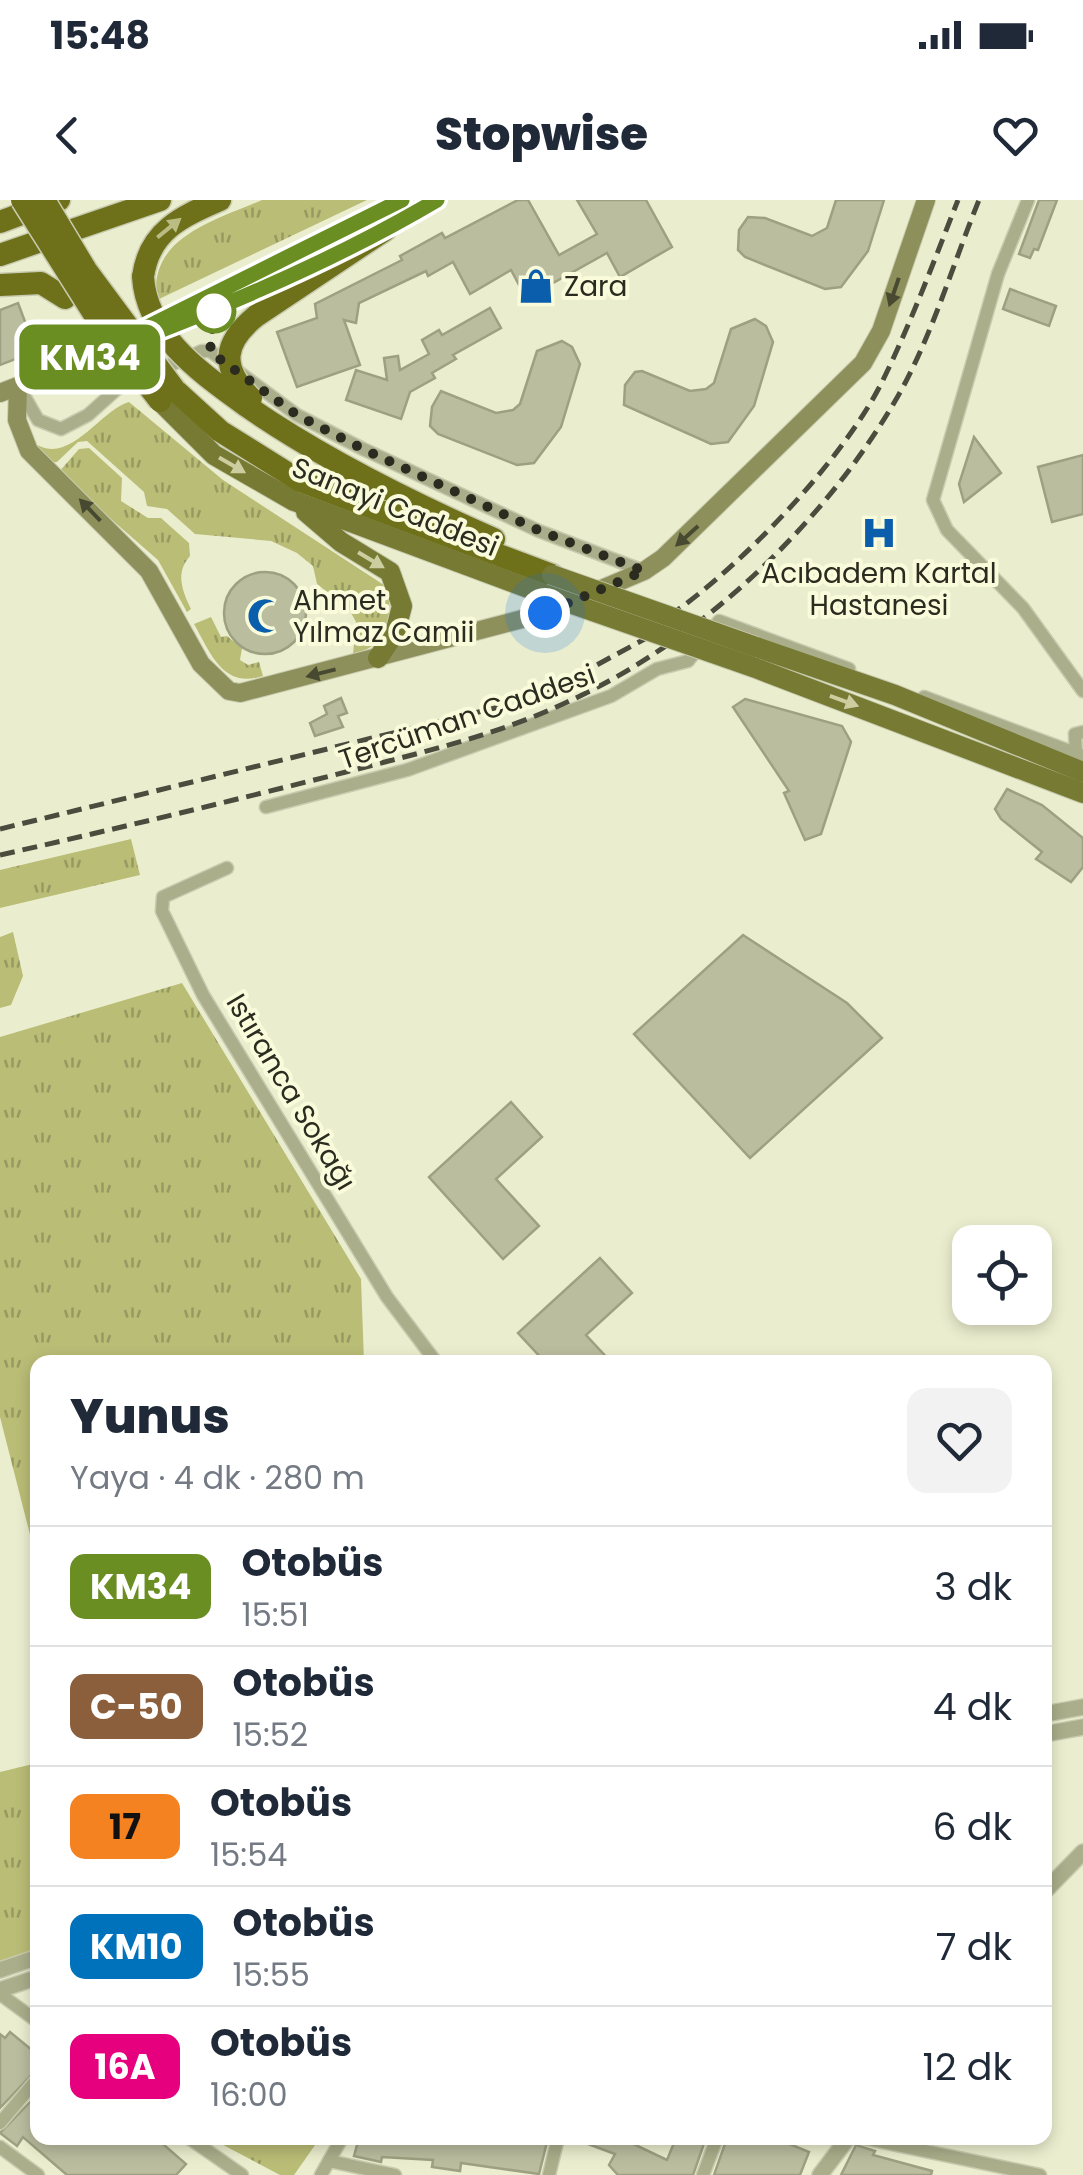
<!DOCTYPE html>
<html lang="tr">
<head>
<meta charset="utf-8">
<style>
  body { margin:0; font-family:Poppins,sans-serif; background:#f2f2f3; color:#1f2937; height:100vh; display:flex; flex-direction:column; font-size:38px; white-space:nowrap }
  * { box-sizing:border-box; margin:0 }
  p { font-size:32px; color:#747a83 }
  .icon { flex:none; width:55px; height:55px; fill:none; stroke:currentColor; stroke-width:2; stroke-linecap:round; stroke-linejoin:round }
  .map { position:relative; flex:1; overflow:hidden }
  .panel { position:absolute; left:30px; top:1155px; width:1022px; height:790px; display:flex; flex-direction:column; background:#fff; border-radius:20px; box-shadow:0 5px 15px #0003 }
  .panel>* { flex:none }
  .badge { padding:0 20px; border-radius:15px; font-size:35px; line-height:65px }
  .controls { position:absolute; left:952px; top:1025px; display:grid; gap:20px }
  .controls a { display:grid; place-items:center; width:100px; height:100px; border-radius:20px; background:#fff; box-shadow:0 5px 15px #0003; font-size:50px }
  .you { position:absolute; width:50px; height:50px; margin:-25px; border:8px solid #fff; border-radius:50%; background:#1a73e8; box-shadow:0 0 0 15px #1a73e833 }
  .map>.badge { position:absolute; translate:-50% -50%; box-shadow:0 0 0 5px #fff }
  .round { display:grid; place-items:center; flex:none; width:105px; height:105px; border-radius:20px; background:#f2f2f3 }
  .headline { display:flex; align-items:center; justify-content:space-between; height:170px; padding:0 40px }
  h1 { font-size:48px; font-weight:800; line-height:75px }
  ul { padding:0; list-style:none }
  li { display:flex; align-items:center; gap:30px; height:120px; padding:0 40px; border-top:2px solid #e0e1e3 }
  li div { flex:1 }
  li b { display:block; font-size:38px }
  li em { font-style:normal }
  li .badge { min-width:110px; font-weight:700; text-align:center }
  .status { display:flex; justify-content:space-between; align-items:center; height:70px; padding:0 50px; background:#fff; direction:ltr }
  .status svg { height:28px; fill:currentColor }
  header { display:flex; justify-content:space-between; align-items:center; height:130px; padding:0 40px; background:#fff; font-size:45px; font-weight:800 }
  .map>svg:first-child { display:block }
</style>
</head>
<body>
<div class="status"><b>15:48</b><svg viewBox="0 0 49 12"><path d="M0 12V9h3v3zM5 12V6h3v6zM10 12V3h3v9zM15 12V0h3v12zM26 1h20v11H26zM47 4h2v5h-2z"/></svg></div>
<header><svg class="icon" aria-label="back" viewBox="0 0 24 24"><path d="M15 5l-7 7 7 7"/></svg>Stopwise<svg class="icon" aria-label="heart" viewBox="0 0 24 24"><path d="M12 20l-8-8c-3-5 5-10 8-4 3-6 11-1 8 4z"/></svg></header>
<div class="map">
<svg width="1083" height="1975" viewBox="0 0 1083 1975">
  <defs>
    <pattern id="grass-tufts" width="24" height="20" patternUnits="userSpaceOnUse" patternTransform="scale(2.5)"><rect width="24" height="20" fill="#babd76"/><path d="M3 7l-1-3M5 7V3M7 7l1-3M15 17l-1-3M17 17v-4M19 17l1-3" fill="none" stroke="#979a60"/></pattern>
  </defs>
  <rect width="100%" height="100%" fill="#ebeece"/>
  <g fill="url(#grass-tufts)">
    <path d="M 262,0 L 367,0 L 157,100 C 147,37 217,20 262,0 Z"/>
    <path d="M 129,202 L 223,280 L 387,387 C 394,421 389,445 353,454 L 356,422 L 349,409 L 317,384 L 313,366 L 297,353 L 271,341 L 195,334 L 167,309 L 147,306 L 144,292 L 87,241 L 78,242 L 57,262 L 48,263 L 33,242 C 68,269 101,209 129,202 Z"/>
    <path d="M 89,248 L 122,278 L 121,301 L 148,318 L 161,318 L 189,343 L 190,356 C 175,373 182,390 191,409 L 187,412 L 158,360 L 58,273 L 79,249 Z"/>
    <path d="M 211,417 L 221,437 L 227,436 L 242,448 L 240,460 L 248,465 L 259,462 L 263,476 C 223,489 211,454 194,424 Z"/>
    <path d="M 131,639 L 140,675 L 0,708 L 0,670 Z"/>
    <path d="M 13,732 L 23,776 L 11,805 L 0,808 L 0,737 Z"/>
    <path d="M 182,783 L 361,1079 L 364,1162 L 38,1162 L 37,1362 L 0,1217 L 0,837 Z"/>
    <path d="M 37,1563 L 37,1749 L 0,1762 L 0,1572 Z"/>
    <path d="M 210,1938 L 320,1938 L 294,1975 L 280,1975 Z"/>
  </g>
  <g fill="#bbbd9f" stroke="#9ea082" stroke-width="2.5">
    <path d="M 518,0 L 528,0 L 559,55 L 597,34 L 577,0 L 646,0 L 672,47 L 620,77 L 607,53 L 526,98 L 511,70 L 470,94 L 453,62 L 428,76 L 426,71 L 359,103 L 356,123 L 344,120 L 360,165 L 297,187 L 277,132 L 317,118 L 315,104 L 402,60 L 400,56 L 442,33 L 445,38 Z"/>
    <path d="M 836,0 L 884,0 L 868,51 L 841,87 L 825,89 L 745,57 L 738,50 L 739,30 L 748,17 L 765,18 L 812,36 L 827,28 Z"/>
    <path d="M 1039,0 L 1057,0 L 1038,50 L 1034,49 L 1030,58 L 1019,54 Z"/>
    <path d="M 1010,89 L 1056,106 L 1049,126 L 1003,109 Z"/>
    <path d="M 18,103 L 36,151 L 0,165 L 0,110 Z"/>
    <path d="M 490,108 L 501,128 L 453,155 L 456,159 L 432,173 L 435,178 L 410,192 L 401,219 L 346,200 L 356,170 L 387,180 L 384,158 L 398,156 L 400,170 L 429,154 L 422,140 L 439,130 L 442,135 Z"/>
    <path d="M 755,119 L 766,126 L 773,142 L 754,206 L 728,242 L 711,244 L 624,205 L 625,185 L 635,172 L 642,171 L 690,191 L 706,189 L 714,183 L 731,129 Z"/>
    <path d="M 562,141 L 572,147 L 580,164 L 561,227 L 534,263 L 517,265 L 438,234 L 430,226 L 432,207 L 441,191 L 496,213 L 513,210 L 520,204 L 537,151 Z"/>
    <path d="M 974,237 L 1001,273 L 964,302 L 959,284 Z"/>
    <path d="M 1083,255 L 1083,314 L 1052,322 L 1038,267 Z"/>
    <circle cx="265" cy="413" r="41"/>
    <path d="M 341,498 L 347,513 L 338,516 L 343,527 L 315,536 L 310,523 L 327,514 L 324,506 Z"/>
    <path d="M 745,499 L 842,526 L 851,542 L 821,634 L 805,640 L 784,593 L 789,591 L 733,507 Z"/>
    <path d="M 1007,589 L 1042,605 L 1083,638 L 1083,667 L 1071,682 L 1036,659 L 1042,652 L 1001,619 L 995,609 Z"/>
    <path d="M 743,735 L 847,803 L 882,838 L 750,958 L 634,834 Z"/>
    <path d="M 511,902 L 542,937 L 496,979 L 539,1026 L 503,1059 L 429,977 Z"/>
    <path d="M 600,1058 L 632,1093 L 586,1135 L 611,1162 L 545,1162 L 518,1133 Z"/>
    <path d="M 10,1832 L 38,1855 L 38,1868 L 0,1908 L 0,1834 L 5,1838 Z"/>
    <path d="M 38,1894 L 38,1938 L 156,1938 L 186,1964 L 176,1975 L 67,1975 L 23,1937 L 17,1946 L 0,1933 Z"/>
    <path d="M 359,1938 L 548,1938 L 539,1974 L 461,1963 L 460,1971 L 432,1967 L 433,1960 L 382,1957 L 381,1962 L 354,1956 Z"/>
    <path d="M 572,1938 L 621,1938 L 667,1960 L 676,1938 L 706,1938 L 693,1975 L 618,1975 L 609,1965 L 615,1954 Z"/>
    <path d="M 727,1938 L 775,1938 L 809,1952 L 800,1975 L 714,1975 Z"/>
    <path d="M 856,1945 L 875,1951 L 873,1955 L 932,1971 L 931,1975 L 841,1975 Z"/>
  </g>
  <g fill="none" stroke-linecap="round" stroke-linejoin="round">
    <defs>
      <g id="minor">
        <path d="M 1028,0 L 998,74 L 933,300 L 947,330 L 1023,408 L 1083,491"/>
        <path d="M 19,187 L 38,220 L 61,229 L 88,215 L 117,189 L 202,151 L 210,151 L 297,215 L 363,249 L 539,331 L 644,371"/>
        <path d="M 924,497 L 1083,556"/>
        <path d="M 1076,553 L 1075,534 L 1083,532"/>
        <path d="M 266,607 L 407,570 L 611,496 L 657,469 L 688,461 L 719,421 L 849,469"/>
        <path d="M 227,668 L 163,697 L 162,711 L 203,795 L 387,1097 L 436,1162"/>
        <path d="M 0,1794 L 38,1822"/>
        <path d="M 0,1923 L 38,1878"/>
        <path d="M 189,1938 L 242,1975"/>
        <path d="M 863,1938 L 1040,1975"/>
        <path d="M 0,1947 L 38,1975"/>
        <path d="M 329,1961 L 395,1975"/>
        <path d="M 321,1975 L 342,1938"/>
        <path d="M 549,1975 L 558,1938"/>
        <path d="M 703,1975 L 717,1938"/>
      </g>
      <g id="tertiary">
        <path d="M 1045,1514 L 1083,1507"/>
        <path d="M 1045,1534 L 1083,1527"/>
        <path d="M 1045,1691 L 1083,1652"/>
        <path d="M 0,1770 L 38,1757"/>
        <path d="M 0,1790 L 38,1777"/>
        <path d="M 820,1975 L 848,1938"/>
      </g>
      <g id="secondary">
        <path d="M 376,34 L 437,0"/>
        <path d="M 156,122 L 402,0"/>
        <path d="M 153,134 L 223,107 L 335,54"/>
        <path d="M 18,186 L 17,220 L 29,251 L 149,371 L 201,464 L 229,491 L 240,493 L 545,413 L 644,371 L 663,358 L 863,163 L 881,131 L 926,0"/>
        <path d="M 0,193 L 128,143"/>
      </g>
      <g id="primary">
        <path d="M 160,201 L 214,255 L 294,301 L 544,394"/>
        <path d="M 306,312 L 341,342 L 390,372 L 402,406 L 395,433 L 378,458"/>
        <path d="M 756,447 L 895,495 L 1083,572"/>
        <path d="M 753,467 L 1083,593"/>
      </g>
      <g id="trunk">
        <path d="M 0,22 L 59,0"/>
        <path d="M 0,55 L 160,0"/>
        <path d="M 143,77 C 149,31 181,17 220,0"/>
        <path d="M 0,85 L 41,83 L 65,98"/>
        <path d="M 256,116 L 385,30"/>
        <path d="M 175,190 L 220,231 L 300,281 L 552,375"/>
        <path d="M 245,205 C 323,259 407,301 494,339"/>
      </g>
    </defs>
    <use href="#minor" stroke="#c8cbaf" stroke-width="15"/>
    <use href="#tertiary" stroke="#c8cbaf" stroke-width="18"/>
    <use href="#secondary" stroke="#c8cbaf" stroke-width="20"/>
    <use href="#primary" stroke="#c8cbaf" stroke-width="22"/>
    <use href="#trunk" stroke="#c8cbaf" stroke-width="25"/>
    <use href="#minor" stroke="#abae8a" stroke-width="12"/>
    <use href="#tertiary" stroke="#abae8a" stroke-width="15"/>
    <use href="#secondary" stroke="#8d905a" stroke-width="18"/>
    <use href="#primary" stroke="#777a33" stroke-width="20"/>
    <use href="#trunk" stroke="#6e701a" stroke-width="22"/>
    <g stroke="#4c4c3e" stroke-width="5" stroke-dasharray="15 8" stroke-linecap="butt">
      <path d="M 649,429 C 728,382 841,264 882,182 C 911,123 934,61 958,0"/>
      <path d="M 0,629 L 503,506 L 556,487 L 665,428"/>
      <path d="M 0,655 C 116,629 231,601 346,572 C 419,553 494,536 563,504 C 699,443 824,325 898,196 C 932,136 953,64 979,0"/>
    </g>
    <defs>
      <g id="primary-bridge">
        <path d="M 552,375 L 756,447"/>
        <path d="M 544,394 L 753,467"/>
      </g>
      <g id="trunk-bridge">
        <path d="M 22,0 L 99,122 L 160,201"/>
        <path d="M 44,0 L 86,70 L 175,190"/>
        <path d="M 143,77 C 147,136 200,172 245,205"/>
        <path d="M 251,198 C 220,167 223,143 256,116"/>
      </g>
    </defs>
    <use href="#primary-bridge" stroke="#c8cbaf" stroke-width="22" stroke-linecap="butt"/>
    <use href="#trunk-bridge" stroke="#c8cbaf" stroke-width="25" stroke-linecap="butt"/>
    <use href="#primary-bridge" stroke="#777a33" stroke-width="20"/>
    <use href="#trunk-bridge" stroke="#6e701a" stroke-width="22"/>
  </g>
  <defs><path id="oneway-solid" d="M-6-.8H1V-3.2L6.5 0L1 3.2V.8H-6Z" transform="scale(2.5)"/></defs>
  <use fill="#babc84" href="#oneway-solid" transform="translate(169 28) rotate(-39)"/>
  <g fill="#484931">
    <use href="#oneway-solid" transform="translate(894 92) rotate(109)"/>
    <use href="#oneway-solid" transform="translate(90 310) rotate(-134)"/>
    <use href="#oneway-solid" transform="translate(687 336) rotate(138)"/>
    <use href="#oneway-solid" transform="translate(321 473) rotate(166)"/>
  </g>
  <g fill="#cccea0">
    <use href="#oneway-solid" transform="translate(232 265) rotate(30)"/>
    <use href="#oneway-solid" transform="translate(371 360) rotate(31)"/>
    <use href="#oneway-solid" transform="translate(844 501) rotate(20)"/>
  </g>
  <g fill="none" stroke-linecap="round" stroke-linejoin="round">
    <defs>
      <path id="line" d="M 402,0 L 75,163 C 199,117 322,68 437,0"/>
    </defs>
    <use href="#line" stroke="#fff" stroke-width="22"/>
    <use href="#line" stroke="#6b8e23" stroke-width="15"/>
    <path stroke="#2b2b20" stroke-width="10" stroke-dasharray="0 18" d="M 214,111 L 210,152 L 297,215 L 363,249 L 540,331 L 644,371 L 545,413"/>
  </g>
  <defs>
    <symbol id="shop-bare" viewBox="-9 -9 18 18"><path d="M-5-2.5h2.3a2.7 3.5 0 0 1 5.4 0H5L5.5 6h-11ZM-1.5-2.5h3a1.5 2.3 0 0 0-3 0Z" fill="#0b5eac" stroke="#f9fbdb" stroke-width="2.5" paint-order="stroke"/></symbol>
    <symbol id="hospital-bare" viewBox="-9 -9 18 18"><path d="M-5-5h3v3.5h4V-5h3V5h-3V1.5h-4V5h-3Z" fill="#0b5eac" stroke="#f9fbdb" stroke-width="2.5" paint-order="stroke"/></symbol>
    <symbol id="mosque-bare" viewBox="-9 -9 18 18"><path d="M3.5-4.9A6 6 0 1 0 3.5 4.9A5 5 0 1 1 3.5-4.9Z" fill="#0b5eac" stroke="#f9fbdb" stroke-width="2.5" paint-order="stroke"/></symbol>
  </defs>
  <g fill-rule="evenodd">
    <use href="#shop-bare" x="511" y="61" width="50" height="50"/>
    <use href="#hospital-bare" x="854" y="308" width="50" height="50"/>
    <use href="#mosque-bare" x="240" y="391" width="50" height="50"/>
  </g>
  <circle fill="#fff" stroke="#6b8e23" stroke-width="5" cx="214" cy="111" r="20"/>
  <g text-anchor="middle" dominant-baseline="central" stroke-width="8" stroke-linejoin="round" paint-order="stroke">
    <g font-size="28" fill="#2b2b20" stroke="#f9fbdb" text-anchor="start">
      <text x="564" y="86">Zara</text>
      <text x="879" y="373" text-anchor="middle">Acıbadem Kartal<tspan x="879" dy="32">Hastanesi</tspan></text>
      <text x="293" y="400">Ahmet<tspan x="293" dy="32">Yılmaz Camii</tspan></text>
    </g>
    <g font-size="28" fill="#2b2b20" stroke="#f9fbdb">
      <text transform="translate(395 307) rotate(22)">Sanayi Caddesi</text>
      <text transform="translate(467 517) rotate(-19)">Tercüman Caddesi</text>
      <text transform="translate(291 892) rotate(59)">Istıranca Sokağı</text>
    </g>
  </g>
</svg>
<div class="controls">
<a><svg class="icon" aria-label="locate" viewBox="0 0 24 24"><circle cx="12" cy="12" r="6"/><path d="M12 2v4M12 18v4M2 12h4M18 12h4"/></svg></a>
</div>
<div class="you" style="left:545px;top:413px"></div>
<b class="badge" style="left:90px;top:157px;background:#6b8e23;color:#fff">KM34</b>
<section class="panel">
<div class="headline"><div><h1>Yunus</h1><p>Yaya · 4 dk · 280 m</p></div><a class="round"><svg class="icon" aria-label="heart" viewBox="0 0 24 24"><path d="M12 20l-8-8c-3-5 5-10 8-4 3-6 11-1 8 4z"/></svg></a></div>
<ul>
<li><span class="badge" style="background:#6b8e23;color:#fff">KM34</span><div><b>Otobüs</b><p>15:51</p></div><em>3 dk</em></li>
<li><span class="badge" style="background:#8b5e3c;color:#fff">C-50</span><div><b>Otobüs</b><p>15:52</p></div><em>4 dk</em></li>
<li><span class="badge" style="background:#f58220;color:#111">17</span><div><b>Otobüs</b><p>15:54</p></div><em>6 dk</em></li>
<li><span class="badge" style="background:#0072bc;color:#fff">KM10</span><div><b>Otobüs</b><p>15:55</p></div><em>7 dk</em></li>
<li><span class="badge" style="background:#e6007e;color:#fff">16A</span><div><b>Otobüs</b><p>16:00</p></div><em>12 dk</em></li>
</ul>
</section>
</div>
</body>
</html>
